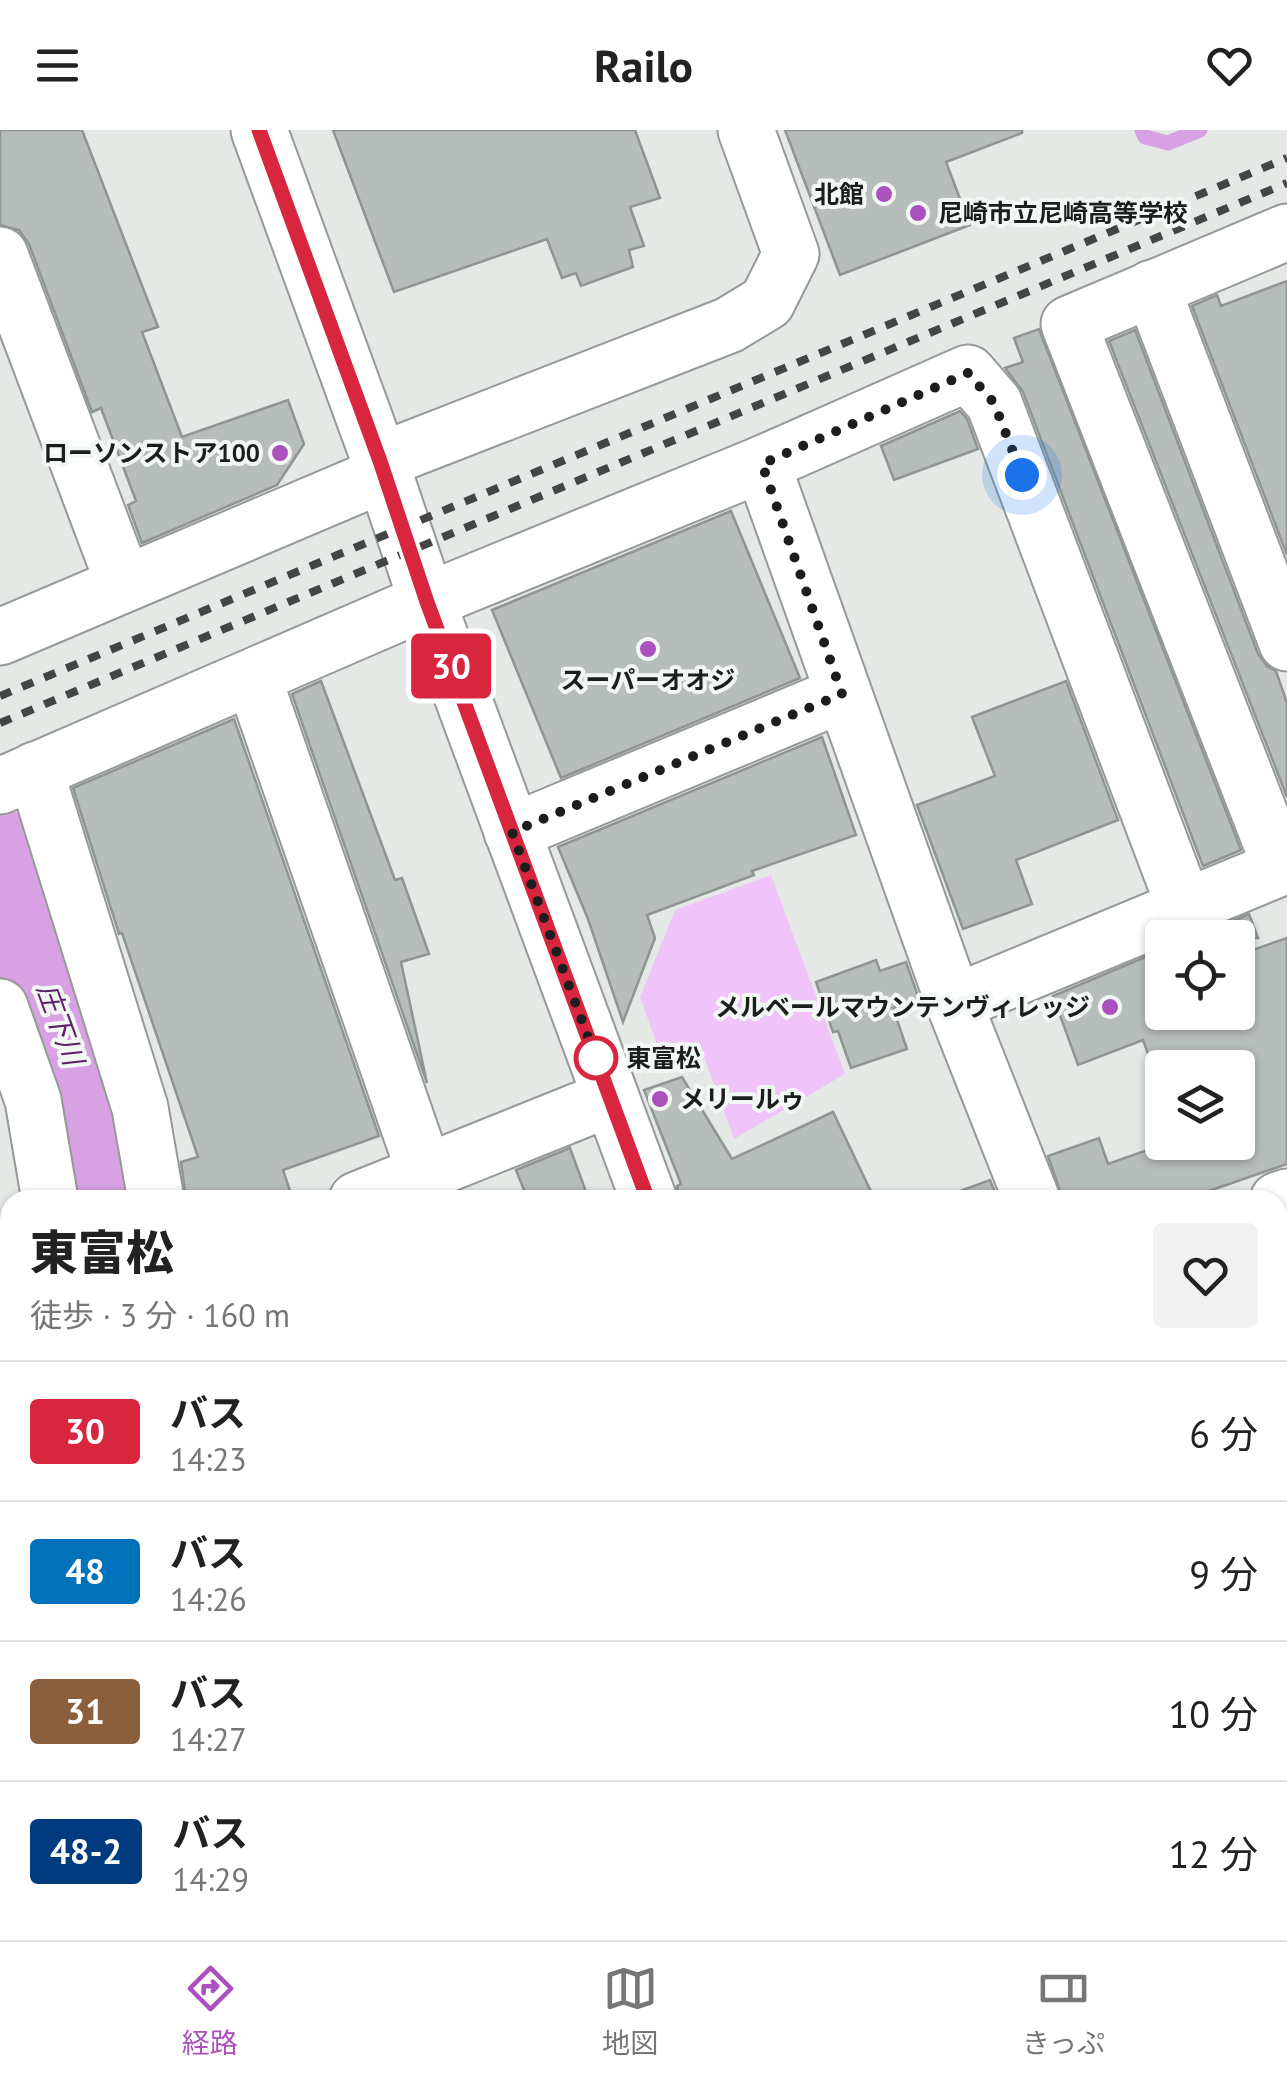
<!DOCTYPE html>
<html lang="ja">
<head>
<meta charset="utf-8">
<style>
  body { margin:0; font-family:"PT Sans","Noto Sans JP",sans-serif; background:#f2f2f2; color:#222; height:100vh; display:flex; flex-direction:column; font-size:38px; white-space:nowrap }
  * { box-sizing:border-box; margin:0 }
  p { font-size:32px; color:#767676 }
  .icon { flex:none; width:55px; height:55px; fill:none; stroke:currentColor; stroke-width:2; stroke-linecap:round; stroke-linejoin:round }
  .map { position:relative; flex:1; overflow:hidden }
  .drawer { position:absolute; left:0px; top:1060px; width:1288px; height:750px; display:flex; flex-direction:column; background:#fff; border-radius:30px 30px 0 0; box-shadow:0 2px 8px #0004 }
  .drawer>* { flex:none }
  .badge { padding:0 20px; border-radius:8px; font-size:35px; line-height:65px }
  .controls { position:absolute; left:1145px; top:790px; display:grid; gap:20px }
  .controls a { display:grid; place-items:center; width:110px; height:110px; border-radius:10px; background:#fff; box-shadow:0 2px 8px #0004; font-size:50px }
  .you { position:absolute; width:50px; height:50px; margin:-25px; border:8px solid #fff; border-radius:50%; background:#1a73e8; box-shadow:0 0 0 15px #1a73e833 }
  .map>.badge { position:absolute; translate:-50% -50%; box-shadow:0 0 0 5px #fff }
  .round { display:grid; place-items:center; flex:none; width:105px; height:105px; border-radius:10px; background:#f2f2f2 }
  .overview { display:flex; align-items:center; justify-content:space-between; height:170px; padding:0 30px }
  h1 { font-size:48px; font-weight:800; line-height:75px }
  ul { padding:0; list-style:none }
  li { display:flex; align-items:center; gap:30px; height:140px; padding:0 30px; border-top:2px solid #e0e0e0 }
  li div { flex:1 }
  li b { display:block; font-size:38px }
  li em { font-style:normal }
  li .badge { min-width:110px; font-weight:700; text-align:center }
  header { display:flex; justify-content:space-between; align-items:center; height:130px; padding:0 30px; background:#fff; font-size:45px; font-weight:800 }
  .tabs { display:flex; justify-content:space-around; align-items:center; height:140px; border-top:2px solid #e0e0e0; background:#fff; font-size:28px; color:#767676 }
  .tabs a { display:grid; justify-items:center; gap:5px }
  .tabs .on { color:#aa51bd }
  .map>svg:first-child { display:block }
</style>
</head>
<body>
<header><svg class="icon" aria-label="menu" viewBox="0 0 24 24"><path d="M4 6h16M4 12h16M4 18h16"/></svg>Railo<svg class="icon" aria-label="heart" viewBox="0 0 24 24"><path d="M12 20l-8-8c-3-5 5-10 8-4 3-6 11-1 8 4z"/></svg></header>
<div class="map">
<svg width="1287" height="1810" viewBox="0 0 1287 1810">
  <rect width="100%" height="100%" fill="#e4e9e6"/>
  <path fill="#f0c4fa" d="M 771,745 L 845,944 L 734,1009 L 703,924 L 662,928 L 640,867 L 675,780 Z"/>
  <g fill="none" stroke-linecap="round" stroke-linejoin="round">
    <path stroke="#d7a1e3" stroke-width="15" d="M 1142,0 L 1145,7 L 1168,13 L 1200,0"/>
    <g stroke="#d7a1e3" stroke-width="88">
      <path d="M 0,723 L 85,962 L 104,1070"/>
      <path d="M 236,1800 L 237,1810"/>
    </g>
  </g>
  <g fill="#b7bdba" stroke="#8f9591" stroke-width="2.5">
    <path d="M 0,0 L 82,0 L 158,197 L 142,202 L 182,307 L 288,270 L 304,314 L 277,355 L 142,413 L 128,375 L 136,371 L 101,278 L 92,282 L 29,114 L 19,100 L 0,95 Z"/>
    <path d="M 333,0 L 635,0 L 660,68 L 630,77 L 644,116 L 629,120 L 633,137 L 581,156 L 576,143 L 562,148 L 547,109 L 394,162 Z"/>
    <path d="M 785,0 L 1022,0 L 1022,3 L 946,32 L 970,95 L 840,145 Z"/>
    <path d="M 1287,151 L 1287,425 L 1192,176 L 1217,165 L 1221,176 Z"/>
    <path d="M 1039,199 L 1241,720 L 1203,736 L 1023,262 L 1005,238 L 1023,232 L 1014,208 Z"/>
    <path d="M 1135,200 L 1258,524 L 1267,536 L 1276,541 L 1287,573 L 1287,667 L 1109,211 Z"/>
    <path d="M 960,281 L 967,289 L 978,319 L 894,350 L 881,316 Z"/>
    <path d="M 731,381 L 800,548 L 561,648 L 492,480 Z"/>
    <path d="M 321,551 L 395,750 L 402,748 L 429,824 L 401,832 L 427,953 L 292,564 Z"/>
    <path d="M 1066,551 L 1118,690 L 1016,730 L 1032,774 L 963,799 L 917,675 L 995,646 L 972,587 Z"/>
    <path d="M 234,589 L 379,1006 L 283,1040 L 293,1070 L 186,1070 L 181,1032 L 198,1027 L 122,803 L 119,804 L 73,658 Z"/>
    <path d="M 822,607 L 856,705 L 752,741 L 754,745 L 647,785 L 655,808 L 623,892 L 588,789 L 558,717 Z"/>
    <path d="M 1249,784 L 1258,808 L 1212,808 L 1210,801 Z"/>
    <path d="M 1287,808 L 1287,1034 L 1183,1070 L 1063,1070 L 1048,1026 L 1099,1008 L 1108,1034 L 1170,1012 L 1238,1012 L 1238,938 L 1153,938 L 1143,910 L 1078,935 L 1053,866 L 1162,820 L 1162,882 L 1238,882 L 1238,825 Z"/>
    <path d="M 876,830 L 880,841 L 906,832 L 919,869 L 893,878 L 907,919 L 851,938 L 838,901 L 833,902 L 816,852 Z"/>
    <path d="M 682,947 L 732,1029 L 833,982 L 875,1070 L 679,1070 L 677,1056 L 681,1054 L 644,960 Z"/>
    <path d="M 570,1018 L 589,1070 L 528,1070 L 516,1040 Z"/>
    <path d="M 990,1050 L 998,1070 L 950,1070 L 949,1065 Z"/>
  </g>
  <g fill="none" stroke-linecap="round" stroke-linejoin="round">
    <defs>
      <g id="minor">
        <path d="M 259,0 L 380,331 L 427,471 L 649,1070"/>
        <path d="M 0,125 L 124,454"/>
        <path d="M 1152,158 L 1287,513"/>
        <path d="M 380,331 L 729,195 L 767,172 L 791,124 L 746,0"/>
        <path d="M 762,334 L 954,873 L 1032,1070"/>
        <path d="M 0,507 L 384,344"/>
        <path d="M 253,547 L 425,1043"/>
        <path d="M 35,640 L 140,978 L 156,1070"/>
        <path d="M 0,656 L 427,471 L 762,334 L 968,243 L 994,273 L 1185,778"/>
        <path d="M 512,702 L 843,564"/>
        <path d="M 1281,738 L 1069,194 L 1287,102"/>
        <path d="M 954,873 L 1287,735"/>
        <path d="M 0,877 L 33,970 L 50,1070"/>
        <path d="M 357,1070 L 611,968"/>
        <path d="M 1278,1070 L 1287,1067"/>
        <path d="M 0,1224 L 10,1219"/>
        <path d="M 1278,1383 L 1287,1406"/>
        <path d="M 1278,1568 L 1287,1564"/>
        <path d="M 0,1578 L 10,1573"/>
        <path d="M 73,1800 L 74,1810"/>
        <path d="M 287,1800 L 289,1810"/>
        <path d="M 588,1800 L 591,1810"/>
        <path d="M 932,1800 L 936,1810"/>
        <path d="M 865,1810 L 891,1800"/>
      </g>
    </defs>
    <use href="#minor" stroke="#959a97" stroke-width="59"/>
    <use href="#minor" stroke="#fff" stroke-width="55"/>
    <g stroke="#434644" stroke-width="8" stroke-dasharray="12 12" stroke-linecap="butt">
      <path d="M 0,566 L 1287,28"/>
      <path d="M 0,593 L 1287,53"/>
    </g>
  </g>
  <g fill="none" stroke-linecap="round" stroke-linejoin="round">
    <defs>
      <path id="line" d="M 259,0 L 380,331 L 427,472 L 648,1070"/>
    </defs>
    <use href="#line" stroke="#fff" stroke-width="22"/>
    <use href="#line" stroke="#d7263d" stroke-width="15"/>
    <path stroke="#1c1e1d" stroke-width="10" stroke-dasharray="0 18" d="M 596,928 L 598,934 L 512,702 L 842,564 L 762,334 L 968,243 L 994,273 L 1022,345"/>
  </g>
  <g fill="#aa51bd" stroke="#f1f7f3" stroke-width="4">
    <circle cx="884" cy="64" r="10"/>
    <circle cx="918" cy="83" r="10"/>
    <circle cx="280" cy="323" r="10"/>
    <circle cx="648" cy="519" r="10"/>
    <circle cx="1110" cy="877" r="10"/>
    <circle cx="660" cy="969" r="10"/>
  </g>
  <circle fill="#fff" stroke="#d7263d" stroke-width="5" cx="596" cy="928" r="20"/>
  <g text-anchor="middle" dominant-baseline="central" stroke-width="8" stroke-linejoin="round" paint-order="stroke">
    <g font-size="25" font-weight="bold" fill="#1c1e1d" stroke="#f1f7f3" text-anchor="end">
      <text x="864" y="64">北館</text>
      <text x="938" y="83" text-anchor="start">尼崎市立尼崎高等学校</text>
      <text x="260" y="323">ローソンストア100</text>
      <text x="648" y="550" text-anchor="middle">スーパーオオジ</text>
      <text x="1090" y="877">メルベールマウンテンヴィレッジ</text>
      <text x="680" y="969" text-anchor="start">メリールゥ</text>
    </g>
    <g font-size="25" font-weight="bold" fill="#1c1e1d" stroke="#f1f7f3" text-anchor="start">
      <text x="626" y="928">東富松</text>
    </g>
    <g font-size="28" font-style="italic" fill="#61206e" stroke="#f1f7f3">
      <text transform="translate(61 894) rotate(70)">庄下川</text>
    </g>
  </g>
</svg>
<div class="controls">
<a><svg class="icon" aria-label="locate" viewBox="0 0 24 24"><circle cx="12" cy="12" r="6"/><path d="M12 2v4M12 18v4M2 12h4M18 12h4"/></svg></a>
<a><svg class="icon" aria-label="layers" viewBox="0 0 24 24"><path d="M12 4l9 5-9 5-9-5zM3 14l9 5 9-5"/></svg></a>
</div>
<div class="you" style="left:1022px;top:345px"></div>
<b class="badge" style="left:451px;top:536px;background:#d7263d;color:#fff">30</b>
<section class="drawer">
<div class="overview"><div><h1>東富松</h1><p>徒歩 · 3 分 · 160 m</p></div><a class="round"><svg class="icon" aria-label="heart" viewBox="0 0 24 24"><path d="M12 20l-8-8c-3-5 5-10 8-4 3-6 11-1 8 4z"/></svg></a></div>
<ul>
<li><span class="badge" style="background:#d7263d;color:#fff">30</span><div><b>バス</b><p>14:23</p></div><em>6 分</em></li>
<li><span class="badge" style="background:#0072bc;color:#fff">48</span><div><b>バス</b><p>14:26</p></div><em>9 分</em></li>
<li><span class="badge" style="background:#8b5e3c;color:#fff">31</span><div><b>バス</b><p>14:27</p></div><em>10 分</em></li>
<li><span class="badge" style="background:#003b80;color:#fff">48-2</span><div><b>バス</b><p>14:29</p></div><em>12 分</em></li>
</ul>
</section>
</div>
<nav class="tabs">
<a class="on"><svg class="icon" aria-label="directions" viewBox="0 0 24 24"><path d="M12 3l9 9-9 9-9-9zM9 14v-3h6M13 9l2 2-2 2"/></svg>経路</a>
<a><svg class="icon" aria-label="map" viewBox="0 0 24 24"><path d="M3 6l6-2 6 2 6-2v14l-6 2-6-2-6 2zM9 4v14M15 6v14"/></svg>地図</a>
<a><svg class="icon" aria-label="tickets" viewBox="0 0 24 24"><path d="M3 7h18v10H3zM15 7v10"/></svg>きっぷ</a>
</nav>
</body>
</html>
